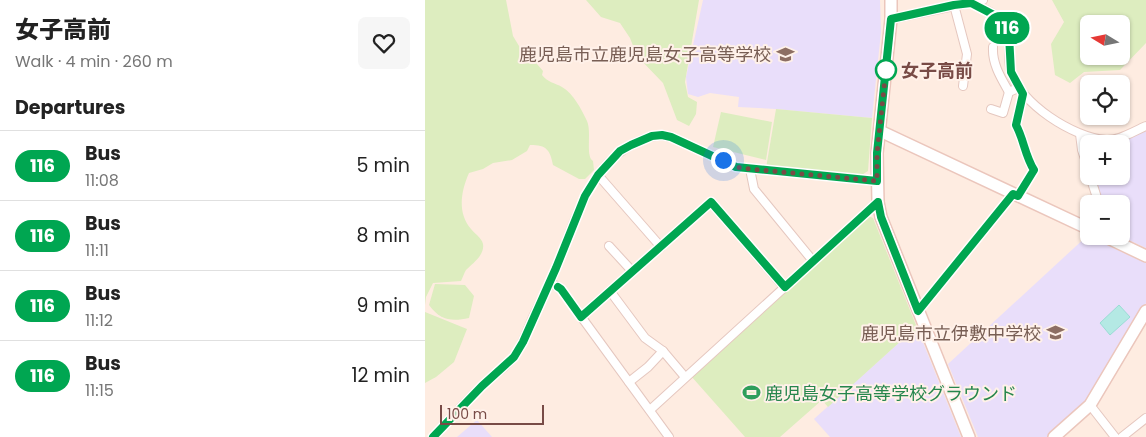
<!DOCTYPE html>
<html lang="en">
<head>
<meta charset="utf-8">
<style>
  body { margin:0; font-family:Poppins,"Noto Sans JP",sans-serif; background:#f6f6f6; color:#222; height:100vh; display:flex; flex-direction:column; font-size:19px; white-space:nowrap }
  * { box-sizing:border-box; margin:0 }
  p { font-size:16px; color:#767676 }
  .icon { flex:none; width:28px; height:28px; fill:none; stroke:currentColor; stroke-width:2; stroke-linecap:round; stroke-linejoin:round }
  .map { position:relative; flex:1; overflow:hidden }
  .side { display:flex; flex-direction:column; background:#fff; width:425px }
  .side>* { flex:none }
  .badge { padding:0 10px; border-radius:16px; font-size:18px; line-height:32px }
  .needle { width:32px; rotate:280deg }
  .tools { position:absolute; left:655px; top:15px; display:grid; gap:10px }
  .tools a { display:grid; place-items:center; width:50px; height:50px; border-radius:8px; background:#fff; box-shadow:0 1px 4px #0004; font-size:25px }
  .scale { position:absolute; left:15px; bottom:12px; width:104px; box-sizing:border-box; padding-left:5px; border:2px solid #784b46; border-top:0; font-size:14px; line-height:18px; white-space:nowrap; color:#784b46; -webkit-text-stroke:4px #fff1e9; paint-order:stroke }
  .you { position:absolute; width:25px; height:25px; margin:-12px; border:4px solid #fff; border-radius:50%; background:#1a73e8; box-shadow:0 0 0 8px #1a73e833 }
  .map>.badge { position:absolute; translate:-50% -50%; box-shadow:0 0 0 2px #fff }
  h2 { padding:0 15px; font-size:19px; line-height:45px }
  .round { display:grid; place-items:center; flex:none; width:52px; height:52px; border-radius:8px; background:#f6f6f6 }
  .summary { display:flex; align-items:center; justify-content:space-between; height:85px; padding:0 15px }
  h1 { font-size:24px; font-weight:800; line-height:38px }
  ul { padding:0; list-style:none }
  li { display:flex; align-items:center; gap:15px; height:70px; padding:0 15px; border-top:1px solid #e0e0e0 }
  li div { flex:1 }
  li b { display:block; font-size:19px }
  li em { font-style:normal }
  li .badge { min-width:55px; font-weight:700; text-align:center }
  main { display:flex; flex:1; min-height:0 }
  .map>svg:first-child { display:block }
</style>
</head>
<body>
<main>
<section class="side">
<div class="summary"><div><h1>女子高前</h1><p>Walk · 4 min · 260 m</p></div><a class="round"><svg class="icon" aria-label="heart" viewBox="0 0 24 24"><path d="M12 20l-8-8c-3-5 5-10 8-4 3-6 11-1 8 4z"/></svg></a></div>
<h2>Departures</h2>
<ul>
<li><span class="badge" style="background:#00a651;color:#fff">116</span><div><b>Bus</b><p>11:08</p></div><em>5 min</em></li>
<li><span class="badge" style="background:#00a651;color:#fff">116</span><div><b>Bus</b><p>11:11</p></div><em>8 min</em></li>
<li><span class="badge" style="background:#00a651;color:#fff">116</span><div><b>Bus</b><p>11:12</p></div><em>9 min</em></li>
<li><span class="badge" style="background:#00a651;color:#fff">116</span><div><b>Bus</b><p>11:15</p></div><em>12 min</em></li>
</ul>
</section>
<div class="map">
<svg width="721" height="437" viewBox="0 0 721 437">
  <rect width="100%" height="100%" fill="#feece1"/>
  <g fill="#e9defa">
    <path d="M 278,0 L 455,0 L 456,32 L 447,118 L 351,109 L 313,107 L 314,97 L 285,93 L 273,97 L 263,94 L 261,77 Z"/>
    <path d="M 721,128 L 721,248 L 695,236 L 696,204 L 678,204 L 670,176 L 696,176 L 696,144 L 667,144 L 667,141 Z"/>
    <path d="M 662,236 L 721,263 L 721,303 L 664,398 L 657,408 L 623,437 L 553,437 L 523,364 Z"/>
    <path d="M 493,330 L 536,437 L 405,437 L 389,419 L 477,340 Z"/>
    <path d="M 52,420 L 67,437 L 32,437 Z"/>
  </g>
  <g fill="#ddedbf" fill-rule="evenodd">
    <path d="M 0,0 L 81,0 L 88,36 L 100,56 L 106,57 L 118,71 L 117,75 C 122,82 130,83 137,87 C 148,93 157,110 162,121 C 167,132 160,156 168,161 L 169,170 L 160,179 L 154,179 L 128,165 C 125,150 122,145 105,145 L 102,151 L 87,160 L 68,163 L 58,169 L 44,173 C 36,191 32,213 46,229 C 49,233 57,238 58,244 C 60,255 47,264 41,270 C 39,273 38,277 36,281 L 8,283 L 1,297 L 0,305 Z"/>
    <path d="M 161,0 L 274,0 L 260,82 L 263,97 L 272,102 L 271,114 L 264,126 L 252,120 L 238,83 L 212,56 L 205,38 L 195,23 L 176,17 Z"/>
    <path d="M 627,0 L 721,0 L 721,43 L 695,70 L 659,72 L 645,83 L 630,75 L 626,44 L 639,22 ZM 664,24 L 696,24 L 696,56 L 664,56 Z"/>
    <path d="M 351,109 L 447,118 L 443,171 L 435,176 L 341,168 Z"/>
    <path d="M 296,112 L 347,122 L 341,160 L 288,147 Z"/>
    <path d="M 441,215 L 448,218 L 493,330 L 477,340 L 403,407 L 397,400 L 355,437 L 320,437 L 266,376 Z"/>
    <path d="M 10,284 L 40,285 L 49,296 L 44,318 C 26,322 15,320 4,305 Z"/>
    <path d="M 0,312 L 42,329 L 29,362 L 11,377 L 0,383 Z"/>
  </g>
  <path fill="#b4e9e4" stroke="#9adcd5" d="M 694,305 L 705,317 L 685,335 L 675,323 Z"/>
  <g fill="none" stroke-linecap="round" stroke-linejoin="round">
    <defs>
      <g id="street">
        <path d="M 546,3 C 558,9 574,14 581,26 C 589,40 581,56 586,71 C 594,103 649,138 681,140 C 694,141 709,131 721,126"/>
        <path d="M 529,5 L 542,54 L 538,86"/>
        <path d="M 466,19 L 558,0"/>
        <path d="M 568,47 C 567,64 576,78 584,92 L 593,88"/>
        <path d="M 566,109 L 578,113 L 584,92"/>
        <path d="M 655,134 L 657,150 L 664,171"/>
        <path d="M 325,169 L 329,189 L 388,261"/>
        <path d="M 173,175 L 236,247"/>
        <path d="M 665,176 L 674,204"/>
        <path d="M 593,196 L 609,170 C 600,156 599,140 591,125 L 598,95"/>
        <path d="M 184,246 L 207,271"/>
        <path d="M 125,282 L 136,289 L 244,437"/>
        <path d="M 493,311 L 588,194"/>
        <path d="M 156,317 L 185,291"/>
        <path d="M 260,377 L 238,351 L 220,338 L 185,291 L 286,202 L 359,287"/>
        <path d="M 204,382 L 223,367 L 238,351"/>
        <path d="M 665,405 L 690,437"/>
        <path d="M 225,410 L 453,202"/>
        <path d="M 8,437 C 24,420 40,402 58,385 C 68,375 83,366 91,354 C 100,340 104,324 112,309 C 118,296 126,282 131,268 C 150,223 162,167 210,143 C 222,137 232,134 246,137 L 311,167 L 452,181"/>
        <path d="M 697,437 L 721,418"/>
      </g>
      <g id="secondary">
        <path d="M 466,0 L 466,19 L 452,153 L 453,202 L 456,217 L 544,437"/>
        <path d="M 455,131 L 664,229"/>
        <path d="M 679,236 L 721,256"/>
        <path d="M 629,437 L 665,405 L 721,311"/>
      </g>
    </defs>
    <use href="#street" stroke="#e5c7bf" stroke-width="10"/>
    <use href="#secondary" stroke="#ebc6bc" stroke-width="14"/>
    <use href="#street" stroke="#fff" stroke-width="8"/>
    <use href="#secondary" stroke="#fff" stroke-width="11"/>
  </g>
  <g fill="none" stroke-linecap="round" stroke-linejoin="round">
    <defs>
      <path id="line" d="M 8,437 L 57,386 L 89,357 L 98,342 L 131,268 L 160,196 L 173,175 L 195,151 L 206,145 L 227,136 L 237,135 L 246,137 L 311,167 L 452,181 L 452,153 L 466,19 L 529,5 L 546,3 L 571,16 L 582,26 L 584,35 L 586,72 L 598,94 L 591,125 C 599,140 600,156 609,170 L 593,196 L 588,194 L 493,311 L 456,217 L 453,202 L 360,287 L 286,202 L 156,317 L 136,289 L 133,287"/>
    </defs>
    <use href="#line" stroke="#fff" stroke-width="11"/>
    <use href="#line" stroke="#00a651" stroke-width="8"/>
    <path stroke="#784b46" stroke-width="5" stroke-dasharray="0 9" d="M 298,160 L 311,167 L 325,169 L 452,181 L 452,153 L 461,70"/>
  </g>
  <defs>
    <symbol id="school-bare" viewBox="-9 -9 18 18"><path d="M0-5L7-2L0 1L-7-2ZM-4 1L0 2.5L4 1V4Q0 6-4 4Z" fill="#8d6e63" stroke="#fff1e9" stroke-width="2.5" paint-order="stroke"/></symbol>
    <symbol id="stadium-bare" viewBox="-9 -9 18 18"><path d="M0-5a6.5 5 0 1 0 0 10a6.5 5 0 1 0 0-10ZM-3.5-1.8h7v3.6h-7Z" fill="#2e9e5b" stroke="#fff1e9" stroke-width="2.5" paint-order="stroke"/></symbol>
  </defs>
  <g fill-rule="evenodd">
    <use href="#school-bare" x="348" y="42" width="25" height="25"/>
    <use href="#school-bare" x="618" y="320" width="25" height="25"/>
    <use href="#stadium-bare" x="314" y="380" width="25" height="25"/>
  </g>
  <circle fill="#fff" stroke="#00a651" stroke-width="2.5" cx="461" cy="70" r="10"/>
  <g text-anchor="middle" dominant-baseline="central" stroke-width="4" stroke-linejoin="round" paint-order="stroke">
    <g font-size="18" fill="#785e54" stroke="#fff1e9" text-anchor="end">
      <text x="346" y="54">鹿児島市立鹿児島女子高等学校</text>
      <text x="616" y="333">鹿児島市立伊敷中学校</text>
    </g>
    <g font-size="18" font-weight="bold" fill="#784b46" stroke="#fff1e9" text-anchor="start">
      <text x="476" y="70">女子高前</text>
    </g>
    <g font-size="18" fill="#27864d" stroke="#fff1e9" text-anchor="start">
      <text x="340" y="393">鹿児島女子高等学校グラウンド</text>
    </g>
  </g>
</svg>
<div class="tools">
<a><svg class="needle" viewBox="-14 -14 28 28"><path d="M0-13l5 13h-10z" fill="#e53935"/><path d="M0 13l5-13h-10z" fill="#767676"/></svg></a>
<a><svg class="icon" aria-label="locate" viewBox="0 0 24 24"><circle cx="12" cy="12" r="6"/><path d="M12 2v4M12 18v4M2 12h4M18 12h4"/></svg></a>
<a>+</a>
<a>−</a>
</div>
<div class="scale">100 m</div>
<div class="you" style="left:298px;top:160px"></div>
<b class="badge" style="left:582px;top:28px;background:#00a651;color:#fff">116</b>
</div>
</main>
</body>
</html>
